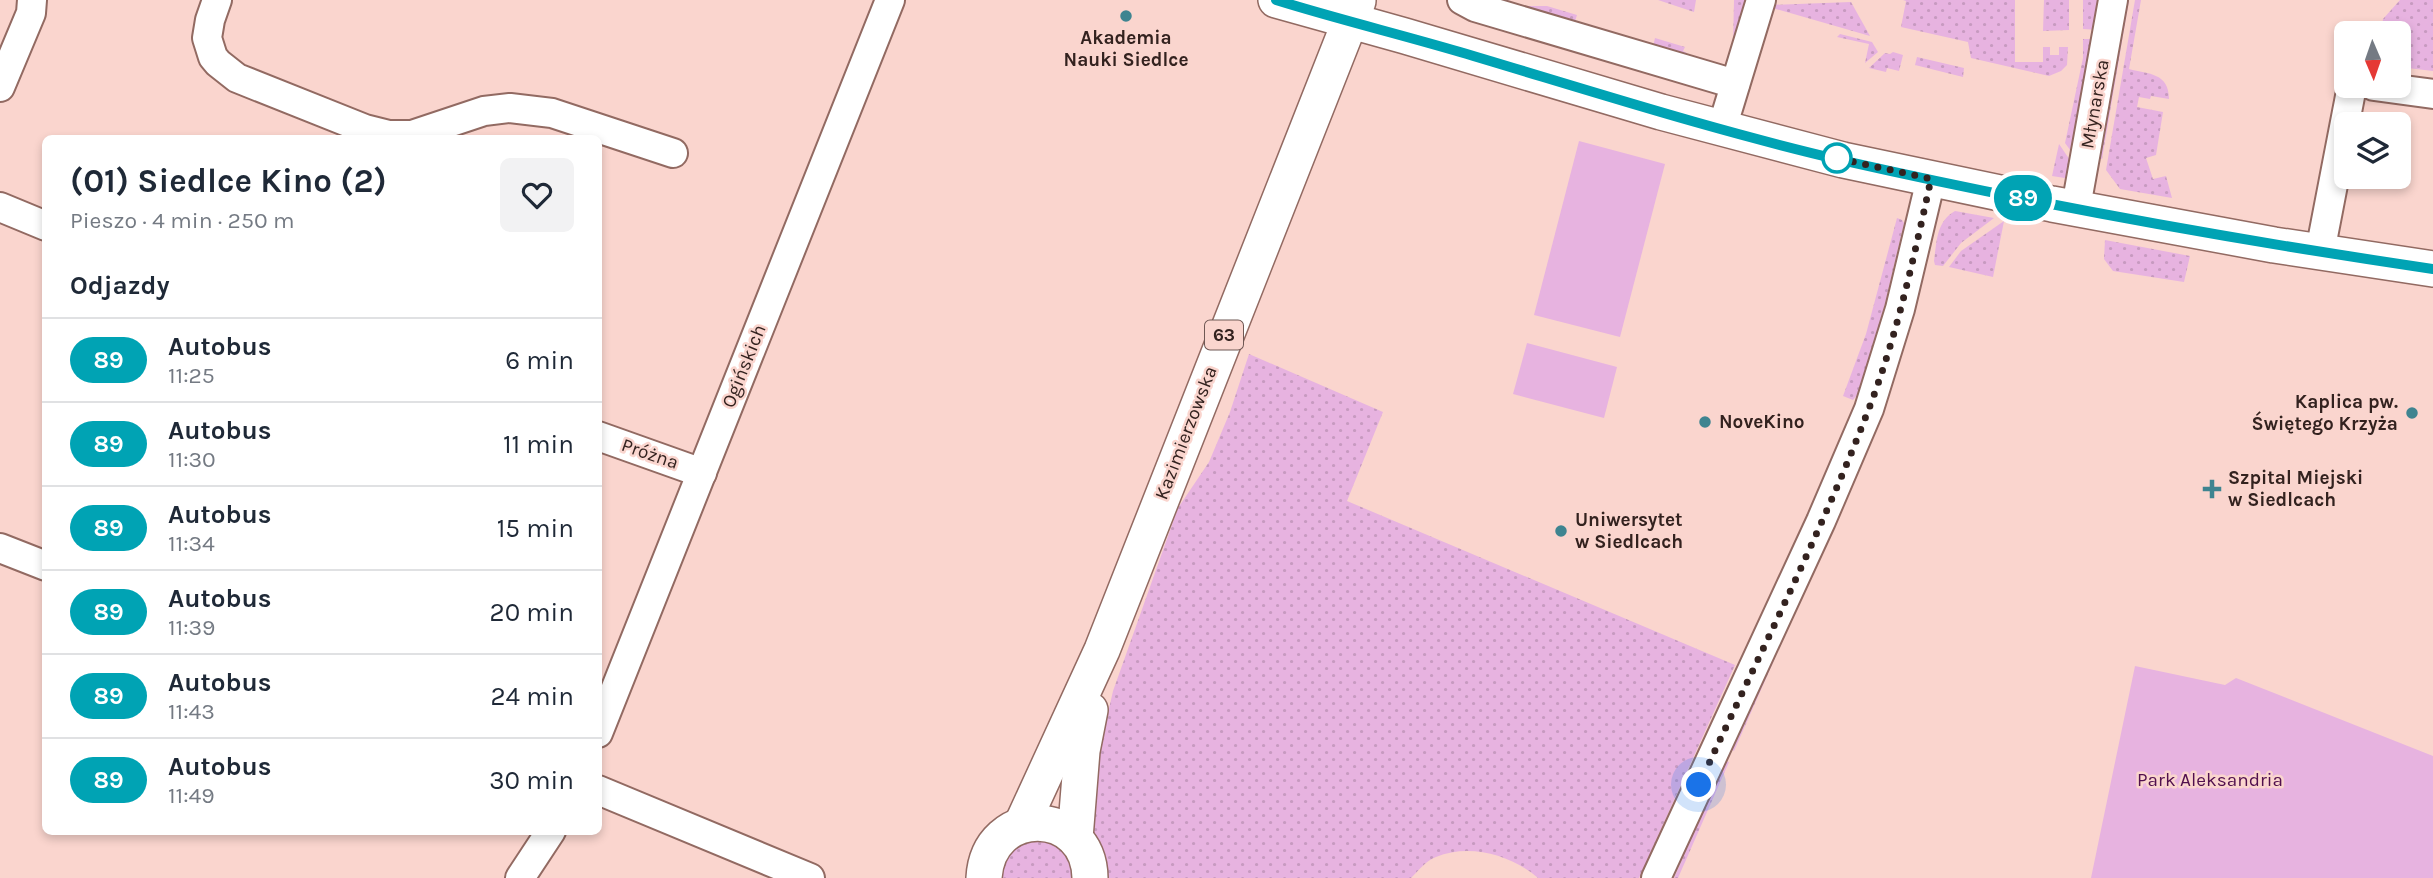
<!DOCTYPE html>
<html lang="pl">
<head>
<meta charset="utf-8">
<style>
  body { margin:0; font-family:Karla,sans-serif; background:#f2f2f3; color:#1f2937; height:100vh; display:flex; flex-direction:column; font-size:26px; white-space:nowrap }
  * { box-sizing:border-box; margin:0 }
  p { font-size:23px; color:#747a83 }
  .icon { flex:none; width:38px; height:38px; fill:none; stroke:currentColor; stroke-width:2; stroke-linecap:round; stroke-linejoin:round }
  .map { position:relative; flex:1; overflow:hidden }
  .side { position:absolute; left:42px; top:135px; width:560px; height:700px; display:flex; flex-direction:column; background:#fff; border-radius:10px; box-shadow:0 4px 10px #0003 }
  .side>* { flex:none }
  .badge { padding:0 14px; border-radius:23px; font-size:24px; line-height:46px }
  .needle { width:46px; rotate:178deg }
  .controls { position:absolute; left:2334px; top:21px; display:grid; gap:14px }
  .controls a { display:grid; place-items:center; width:77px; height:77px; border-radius:10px; background:#fff; box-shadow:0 4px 10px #0003; font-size:35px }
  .you { position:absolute; width:35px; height:35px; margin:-18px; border:5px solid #fff; border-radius:50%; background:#1a73e8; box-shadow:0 0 0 10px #1a73e833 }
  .map>.badge { position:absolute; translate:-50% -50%; box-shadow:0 0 0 4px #fff }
  h2 { padding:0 28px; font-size:26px; line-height:63px }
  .round { display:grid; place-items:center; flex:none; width:74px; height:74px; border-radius:10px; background:#f2f2f3 }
  .summary { display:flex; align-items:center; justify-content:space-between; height:119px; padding:0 28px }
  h1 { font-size:33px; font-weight:700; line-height:52px }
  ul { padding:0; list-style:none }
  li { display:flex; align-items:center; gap:21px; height:84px; padding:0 28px; border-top:2px solid #e0e1e3 }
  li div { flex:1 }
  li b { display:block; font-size:26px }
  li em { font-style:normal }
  li .badge { min-width:77px; font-weight:700; text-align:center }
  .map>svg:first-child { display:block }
</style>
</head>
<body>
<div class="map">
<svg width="2433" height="878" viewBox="0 0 2433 878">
  <defs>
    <pattern id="grass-dots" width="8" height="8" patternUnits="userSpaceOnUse" patternTransform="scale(1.75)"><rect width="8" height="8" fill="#e7b3e0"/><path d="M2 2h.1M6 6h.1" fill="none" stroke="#c79ac0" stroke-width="1.8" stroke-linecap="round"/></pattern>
  </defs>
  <rect width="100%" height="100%" fill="#fad5ce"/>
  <g fill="url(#grass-dots)">
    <path d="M 1658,0 L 1696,0 L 1694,12 Z"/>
    <path d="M 1734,0 L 1755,0 L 1733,46 Z"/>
    <path d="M 1903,0 L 2015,0 L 2015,62 L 2043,62 L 2043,47 L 2050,47 L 2050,55 L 2059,55 L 2059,47 L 2068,47 L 2067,65 L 2061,71 L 2049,76 L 1971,58 L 1968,42 L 1901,27 L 1906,1 Z"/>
    <path d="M 2044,0 L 2069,0 L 2069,30 L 2043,31 Z"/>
    <path d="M 2083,0 L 2104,0 L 2098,30 L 2083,29 Z"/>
    <path d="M 2122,0 L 2129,0 L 2102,159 L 2095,157 Z"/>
    <path d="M 2135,0 L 2141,0 L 2129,69 C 2149,74 2169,73 2169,99 L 2151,96 L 2150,99 L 2139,97 L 2137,107 L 2163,112 L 2156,155 L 2146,158 L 2153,179 L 2166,176 L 2172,198 L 2120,189 L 2106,170 Z"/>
    <path d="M 2400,0 L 2433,0 L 2433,71 L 2399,67 L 2399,33 L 2381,33 L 2383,19 Z"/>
    <path d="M 1851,2 L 1870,36 L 1769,7 L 1769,5 Z"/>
    <path d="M 1527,6 L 1547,6 L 1577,15 L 1573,28 L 1568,20 L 1527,10 Z"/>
    <path d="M 1840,34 L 1872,42 L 1878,52 L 1865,63 L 1869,44 L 1837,37 Z"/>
    <path d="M 1655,38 L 1685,47 L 1683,51 L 1687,53 L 1684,61 L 1652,51 Z"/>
    <path d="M 2083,39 L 2097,39 L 2076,158 L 2065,143 L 2083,58 Z"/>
    <path d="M 1893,52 L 1903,55 L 1899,71 L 1887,68 L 1886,72 L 1869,68 L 1885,53 L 1890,54 Z"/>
    <path d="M 1917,57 L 1964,68 L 1963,77 L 1915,65 Z"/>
    <path d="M 2059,144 L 2074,166 L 2071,179 L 2052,176 Z"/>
    <path d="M 1955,211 L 1994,218 L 1961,243 L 1943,266 L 1935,265 L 1934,261 C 1937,241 1936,222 1955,211 Z"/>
    <path d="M 1897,218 L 1902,220 L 1904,223 L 1884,308 L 1858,394 L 1853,400 L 1843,396 L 1866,334 Z"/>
    <path d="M 2004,221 L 1993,277 L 1949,267 L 1961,251 Z"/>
    <path d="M 2105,240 L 2190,256 L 2184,282 L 2113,271 L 2104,259 Z"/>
    <path d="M 1249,354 L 1383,412 L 1347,501 L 1735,665 L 1639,878 L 1538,878 C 1511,855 1470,843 1436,857 C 1427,860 1418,871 1411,878 L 1106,878 L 1101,851 L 1089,823 L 1097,762 L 1113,691 L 1178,508 L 1209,462 L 1230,412 Z"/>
    <path d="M 1773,658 L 1775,658 L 1734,751 L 1731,749 Z"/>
    <path d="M 1725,761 L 1729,762 L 1678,878 L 1674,878 Z"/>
    <path d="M 1030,839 L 1061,845 L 1078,878 L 1000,878 C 1002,858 1013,849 1030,839 Z"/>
  </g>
  <g fill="#e7b3e0">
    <path d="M 1579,141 L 1665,164 L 1620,337 L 1534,315 Z"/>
    <path d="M 1527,343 L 1617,367 L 1604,418 L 1513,394 Z"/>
    <path d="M 2135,666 L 2225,685 L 2236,678 L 2433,756 L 2433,878 L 2091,878 Z"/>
  </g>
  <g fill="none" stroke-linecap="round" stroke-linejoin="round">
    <defs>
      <g id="minor">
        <path d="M 217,0 L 210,20 L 207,38 L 213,57 L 218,63 L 237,78 L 365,129 L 389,135 L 412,135 L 484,111 L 510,108 L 552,113 L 673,153"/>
        <path d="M 1462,0 L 1475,7 L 1735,84"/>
        <path d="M 2374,86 L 2433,94"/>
        <path d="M 0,87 L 31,13 L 32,0"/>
        <path d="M 1722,128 L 1761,0"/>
        <path d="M 0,207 L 46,226"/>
        <path d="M 2076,207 L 2113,0"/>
        <path d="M 2320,252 L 2352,86"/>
        <path d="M 598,436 L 702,473"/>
        <path d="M 0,548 L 46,566"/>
        <path d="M 598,733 L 890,0"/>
        <path d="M 598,790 L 810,878"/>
        <path d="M 520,878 L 551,831"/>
        <path d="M 1656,878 L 1821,521 L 1869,409 L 1900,309 L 1931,179"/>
      </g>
      <g id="major">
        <path d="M 1276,0 L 1405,36 L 1661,112 L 1843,160 L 2052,204 L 2274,245 L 2433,269"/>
        <path d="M 1022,824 L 1102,650 L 1358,1"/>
        <path d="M 1075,838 L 1082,751 L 1090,710"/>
        <path d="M 984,878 C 988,804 1089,806 1090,878"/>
      </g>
    </defs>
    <use href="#minor" stroke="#926a62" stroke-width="32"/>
    <use href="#major" stroke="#926a62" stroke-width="38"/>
    <use href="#minor" stroke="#fff" stroke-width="28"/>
    <use href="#major" stroke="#fff" stroke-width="35"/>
  </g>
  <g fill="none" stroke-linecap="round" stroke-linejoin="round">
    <defs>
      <path id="line" d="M 1276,0 C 1337,19 1399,34 1460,52 C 1588,90 1715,131 1845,161 C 2040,205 2236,240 2433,269"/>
    </defs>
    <use href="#line" stroke="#fff" stroke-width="16"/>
    <use href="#line" stroke="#00a3b4" stroke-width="10"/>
    <path stroke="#33221f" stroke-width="7" stroke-dasharray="0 12.6" d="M 1699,785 C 1756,661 1819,538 1868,411 C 1897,336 1914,257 1931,179 L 1837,158"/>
  </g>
  <g fill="#3e8490" stroke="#fad5ce" stroke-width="2.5">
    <circle cx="1126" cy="16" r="7"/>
    <circle cx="2412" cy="413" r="7"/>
    <circle cx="1705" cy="422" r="7"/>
    <path d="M2208.5 478.5h7v7h7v7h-7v7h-7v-7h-7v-7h7z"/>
    <circle cx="1561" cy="531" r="7"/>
  </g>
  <circle fill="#fff" stroke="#00a3b4" stroke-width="3.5" cx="1837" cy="158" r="14"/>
  <g text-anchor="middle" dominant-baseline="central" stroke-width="5" stroke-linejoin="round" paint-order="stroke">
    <rect fill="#fad5ce" stroke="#6f5854" stroke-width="2" x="1205" y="320.5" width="38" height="29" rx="5"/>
    <g font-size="18" font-weight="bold" fill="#33221f">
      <text x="1224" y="335">63</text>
    </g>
    <g font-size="19" font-weight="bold" fill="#33221f" stroke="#fad5ce" text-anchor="start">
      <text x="1126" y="38" text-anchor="middle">Akademia<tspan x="1126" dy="22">Nauki Siedlce</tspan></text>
      <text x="2398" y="402" text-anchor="end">Kaplica pw.<tspan x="2398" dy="22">Świętego Krzyża</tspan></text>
      <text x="1719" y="422">NoveKino</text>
      <text x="2228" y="478">Szpital Miejski<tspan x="2228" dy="22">w Siedlcach</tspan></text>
      <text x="1575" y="520">Uniwersytet<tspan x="1575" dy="22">w Siedlcach</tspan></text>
    </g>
    <g font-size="19" fill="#33221f" stroke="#fad5ce">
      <text transform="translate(2095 104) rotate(-80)">Młynarska</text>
      <text transform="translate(744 366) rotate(-68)">Ogińskich</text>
      <text transform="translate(1186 433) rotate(-69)">Kazimierzowska</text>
      <text transform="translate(650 454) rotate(19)">Próżna</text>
    </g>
    <g font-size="19" fill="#510f4e" stroke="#fad5ce">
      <text x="2210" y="780">Park Aleksandria</text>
    </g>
  </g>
</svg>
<div class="controls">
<a><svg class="needle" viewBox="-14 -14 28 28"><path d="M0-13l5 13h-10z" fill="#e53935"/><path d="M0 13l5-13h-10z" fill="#747a83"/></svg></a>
<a><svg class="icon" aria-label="layers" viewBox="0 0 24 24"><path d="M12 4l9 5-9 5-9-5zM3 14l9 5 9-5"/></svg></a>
</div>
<div class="you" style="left:1699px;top:785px"></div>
<b class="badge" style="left:2023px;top:198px;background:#00a3b4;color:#fff">89</b>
<section class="side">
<div class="summary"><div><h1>(01) Siedlce Kino (2)</h1><p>Pieszo · 4 min · 250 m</p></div><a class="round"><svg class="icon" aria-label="heart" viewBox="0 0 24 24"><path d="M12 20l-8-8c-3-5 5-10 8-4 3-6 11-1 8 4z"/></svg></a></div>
<h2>Odjazdy</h2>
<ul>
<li><span class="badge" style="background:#00a3b4;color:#fff">89</span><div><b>Autobus</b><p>11:25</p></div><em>6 min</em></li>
<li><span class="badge" style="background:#00a3b4;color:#fff">89</span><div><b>Autobus</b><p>11:30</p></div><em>11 min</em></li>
<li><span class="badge" style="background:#00a3b4;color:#fff">89</span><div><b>Autobus</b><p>11:34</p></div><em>15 min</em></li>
<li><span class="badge" style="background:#00a3b4;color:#fff">89</span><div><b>Autobus</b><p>11:39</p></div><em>20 min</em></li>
<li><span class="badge" style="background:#00a3b4;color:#fff">89</span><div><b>Autobus</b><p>11:43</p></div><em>24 min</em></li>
<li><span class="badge" style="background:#00a3b4;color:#fff">89</span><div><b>Autobus</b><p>11:49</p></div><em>30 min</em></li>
</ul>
</section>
</div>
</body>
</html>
